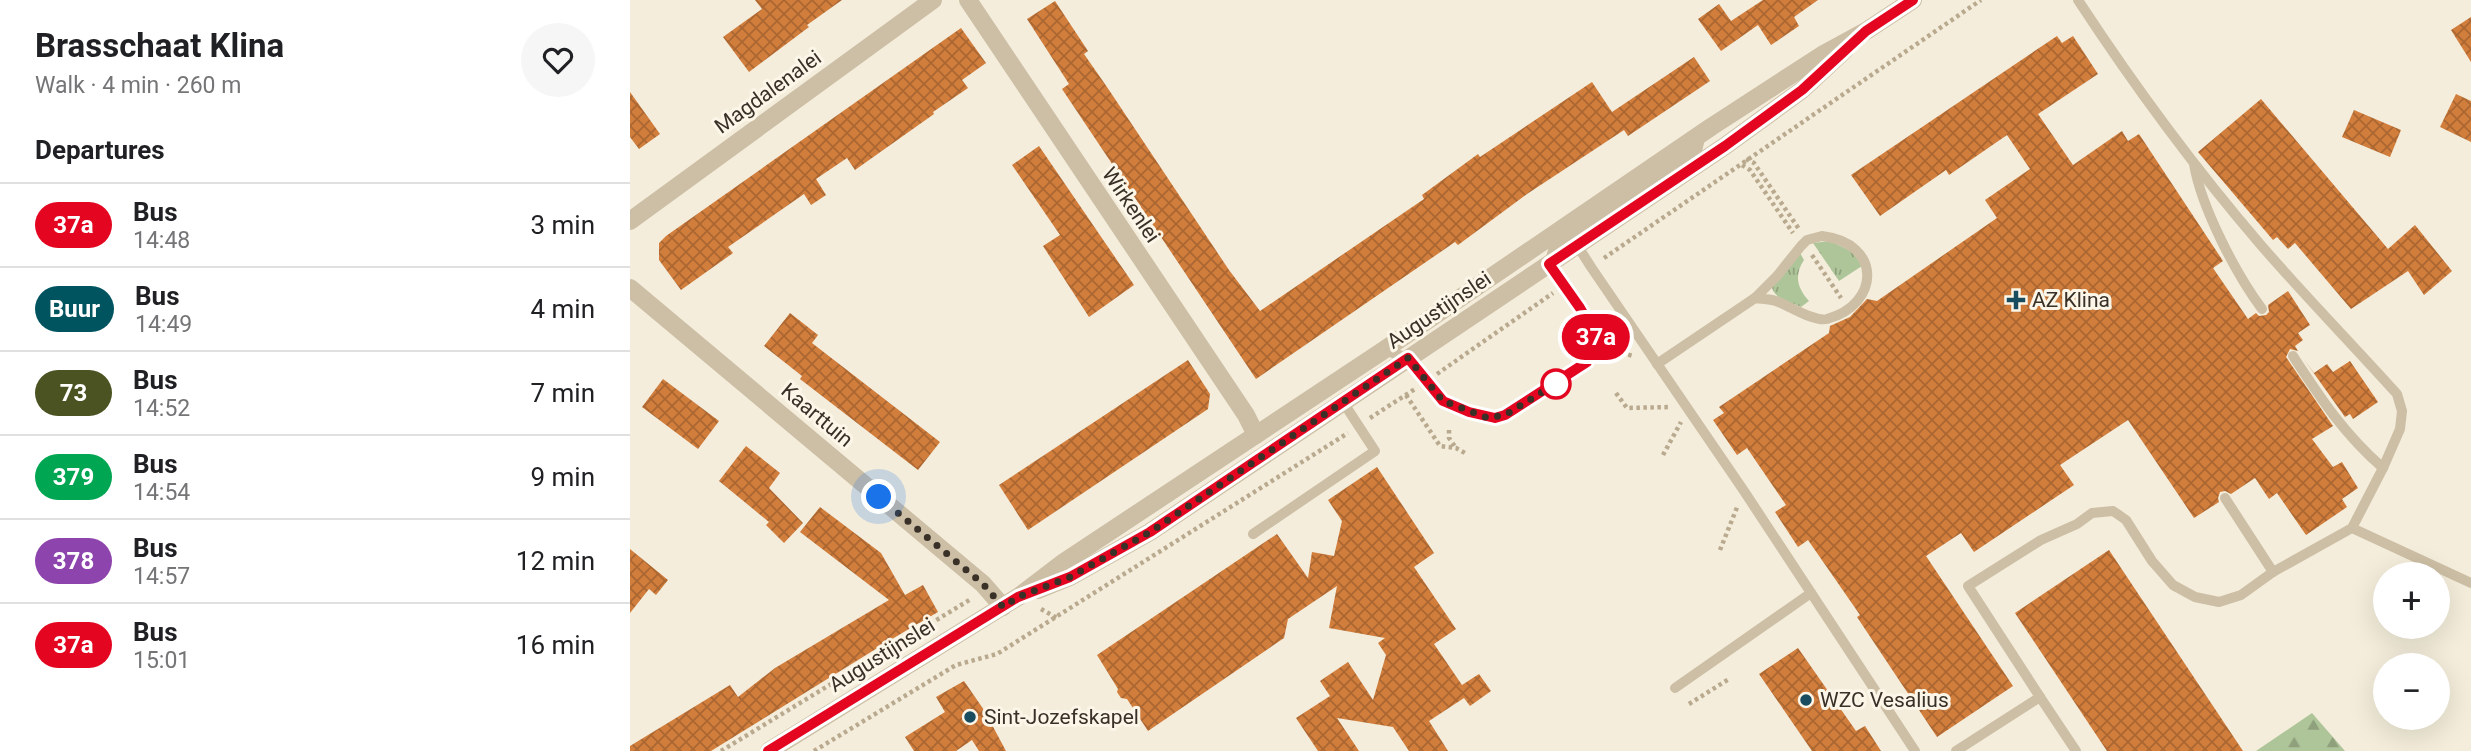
<!DOCTYPE html>
<html lang="en">
<head>
<meta charset="utf-8">
<style>
  body { margin:0; font-family:Roboto,sans-serif; background:#f6f6f6; color:#202124; height:100vh; display:flex; flex-direction:column; font-size:26px; white-space:nowrap }
  * { box-sizing:border-box; margin:0 }
  p { font-size:23px; color:#757577 }
  .icon { flex:none; width:38px; height:38px; fill:none; stroke:currentColor; stroke-width:2; stroke-linecap:round; stroke-linejoin:round }
  .map { position:relative; flex:1; overflow:hidden }
  .details { display:flex; flex-direction:column; background:#fff; width:630px }
  .details>* { flex:none }
  .badge { padding:0 14px; border-radius:23px; font-size:24px; line-height:46px }
  .controls { position:absolute; left:1743px; top:562px; display:grid; gap:14px }
  .controls a { display:grid; place-items:center; width:77px; height:77px; border-radius:50%; background:#fff; box-shadow:0 7px 28px #0002; font-size:35px }
  .you { position:absolute; width:35px; height:35px; margin:-18px; border:5px solid #fff; border-radius:50%; background:#1a73e8; box-shadow:0 0 0 10px #1a73e833 }
  .map>.badge { position:absolute; translate:-50% -50%; box-shadow:0 0 0 4px #fff }
  h2 { padding:0 35px; font-size:26px; line-height:63px }
  .round { display:grid; place-items:center; flex:none; width:74px; height:74px; border-radius:37px; background:#f6f6f6 }
  .headline { display:flex; align-items:center; justify-content:space-between; height:119px; padding:0 35px }
  h1 { font-size:33px; font-weight:700; line-height:52px }
  ul { padding:0; list-style:none }
  li { display:flex; align-items:center; gap:21px; height:84px; padding:0 35px; border-top:2px solid #e0e0e0 }
  li div { flex:1 }
  li b { display:block; font-size:26px }
  li em { font-style:normal }
  li .badge { min-width:77px; font-weight:700; text-align:center }
  main { display:flex; flex:1; min-height:0 }
  .map>svg:first-child { display:block }
</style>
</head>
<body>
<main>
<section class="details">
<div class="headline"><div><h1>Brasschaat Klina</h1><p>Walk · 4 min · 260 m</p></div><a class="round"><svg class="icon" aria-label="heart" viewBox="0 0 24 24"><path d="M12 20l-8-8c-3-5 5-10 8-4 3-6 11-1 8 4z"/></svg></a></div>
<h2>Departures</h2>
<ul>
<li><span class="badge" style="background:#e40521;color:#fff">37a</span><div><b>Bus</b><p>14:48</p></div><em>3 min</em></li>
<li><span class="badge" style="background:#005460;color:#fff">Buur</span><div><b>Bus</b><p>14:49</p></div><em>4 min</em></li>
<li><span class="badge" style="background:#4a5321;color:#fff">73</span><div><b>Bus</b><p>14:52</p></div><em>7 min</em></li>
<li><span class="badge" style="background:#00a651;color:#fff">379</span><div><b>Bus</b><p>14:54</p></div><em>9 min</em></li>
<li><span class="badge" style="background:#8e44ad;color:#fff">378</span><div><b>Bus</b><p>14:57</p></div><em>12 min</em></li>
<li><span class="badge" style="background:#e40521;color:#fff">37a</span><div><b>Bus</b><p>15:01</p></div><em>16 min</em></li>
</ul>
</section>
<div class="map">
<svg width="1841" height="751" viewBox="0 0 1841 751">
  <defs>
    <pattern id="grass-tufts" width="24" height="20" patternUnits="userSpaceOnUse" patternTransform="scale(1.75)"><rect width="24" height="20" fill="#aec599"/><path d="M3 7l-1-3M5 7V3M7 7l1-3M15 17l-1-3M17 17v-4M19 17l1-3" fill="none" stroke="#8fa07d"/></pattern>
    <pattern id="forest-firs" width="22" height="20" patternUnits="userSpaceOnUse" patternTransform="scale(1.75)"><rect width="22" height="20" fill="#aec599"/><path d="M5 1l3.5 6h-7zM16 11l3.5 6h-7z" fill="#8fa07d"/></pattern>
    <pattern id="building-cross-hatch" width="8" height="8" patternUnits="userSpaceOnUse" patternTransform="scale(1.75)"><rect width="8" height="8" fill="#d17d3c"/><path d="M0 0l8 8M0 8l8-8" fill="none" stroke="#ab6732"/></pattern>
  </defs>
  <rect width="100%" height="100%" fill="#f4eddb"/>
  <g fill="url(#grass-tufts)">
    <path d="M 1200,241 L 1223,252 L 1232,266 L 1209,281 L 1183,243 Z"/>
    <path d="M 1170,253 L 1174,260 C 1164,275 1167,288 1179,301 L 1171,307 C 1161,302 1144,299 1142,287 Z"/>
  </g>
  <path fill="url(#forest-firs)" d="M 1682,713 L 1715,751 L 1626,751 Z"/>
  <g fill="url(#building-cross-hatch)">
    <path d="M 125,0 L 212,0 L 177,25 L 179,27 L 119,72 L 93,37 L 132,9 Z"/>
    <path d="M 1133,0 L 1188,0 L 1164,17 L 1169,26 L 1141,45 L 1128,25 L 1091,51 L 1068,19 L 1089,4 L 1101,21 Z"/>
    <path d="M 425,1 L 458,51 L 454,54 L 477,87 L 599,270 L 630,311 L 794,199 L 792,195 L 848,154 L 850,157 L 962,82 L 982,112 L 1064,57 L 1080,81 L 998,136 L 994,130 L 897,194 L 828,245 L 825,242 L 626,379 L 432,89 L 439,84 L 397,19 Z"/>
    <path d="M 1841,17 L 1841,62 L 1821,30 Z"/>
    <path d="M 331,28 L 356,63 L 332,80 L 338,88 L 303,112 L 304,114 L 225,170 L 217,158 L 186,179 L 196,195 L 181,205 L 174,194 L 98,247 L 103,253 L 51,290 L 29,260 L 29,243 L 36,236 Z"/>
    <path d="M 1427,36 L 1432,43 L 1443,36 L 1468,74 L 1408,114 L 1443,165 L 1492,131 L 1498,141 L 1509,134 L 1593,261 L 1583,268 L 1618,319 L 1626,313 L 1629,316 L 1636,315 L 1639,312 L 1638,305 L 1658,291 L 1680,325 L 1668,333 L 1673,340 L 1665,346 L 1668,351 L 1660,349 L 1656,357 L 1703,426 L 1682,439 L 1703,467 L 1712,462 L 1728,488 L 1712,499 L 1717,507 L 1676,535 L 1647,493 L 1639,499 L 1625,478 L 1601,494 L 1595,491 L 1590,492 L 1588,498 L 1589,502 L 1564,518 L 1498,420 L 1430,465 L 1444,485 L 1344,552 L 1331,533 L 1296,556 L 1383,686 L 1307,737 L 1227,617 L 1230,615 L 1178,540 L 1168,547 L 1145,512 L 1156,505 L 1117,448 L 1107,455 L 1083,420 L 1094,413 L 1089,407 L 1199,333 L 1200,326 L 1220,317 L 1237,299 L 1247,301 L 1367,218 L 1355,200 L 1400,169 L 1377,135 L 1319,175 L 1316,170 L 1250,216 L 1221,175 Z"/>
    <path d="M 0,92 L 30,134 L 9,149 L 0,137 Z"/>
    <path d="M 1826,94 L 1841,101 L 1841,142 L 1810,127 Z"/>
    <path d="M 1631,99 L 1758,249 L 1785,225 L 1822,271 L 1794,295 L 1778,271 L 1721,309 L 1665,243 L 1658,249 L 1647,237 L 1643,240 L 1568,152 Z"/>
    <path d="M 1724,110 L 1771,130 L 1760,157 L 1712,137 Z"/>
    <path d="M 409,146 L 504,285 L 459,317 L 413,246 L 430,235 L 382,165 Z"/>
    <path d="M 160,313 L 188,335 L 182,343 L 310,442 L 288,470 L 170,379 L 172,376 L 134,346 Z"/>
    <path d="M 1673,358 L 1684,373 L 1697,364 L 1703,372 L 1720,361 L 1748,402 L 1723,419 L 1720,414 L 1715,417 Z"/>
    <path d="M 558,360 L 580,394 L 578,409 L 398,530 L 369,485 Z"/>
    <path d="M 33,379 L 89,421 L 68,449 L 12,407 Z"/>
    <path d="M 116,446 L 150,473 L 139,488 L 173,523 L 154,543 L 136,525 L 139,522 L 89,481 Z"/>
    <path d="M 747,467 L 804,553 L 784,567 L 826,629 L 804,644 L 832,685 L 849,674 L 861,691 L 840,706 L 834,698 L 799,721 L 818,751 L 779,751 L 763,727 L 707,718 L 729,751 L 688,751 L 666,718 L 700,696 L 690,681 L 718,662 L 743,700 L 756,655 L 748,643 L 755,638 L 699,628 L 707,586 L 658,619 L 654,638 L 518,731 L 497,699 L 491,698 L 487,692 L 488,689 L 467,655 L 647,534 L 678,578 L 682,552 L 704,556 L 712,521 L 698,500 Z"/>
    <path d="M 190,507 L 251,553 L 275,595 L 293,585 L 308,612 L 291,622 L 292,625 L 289,623 L 257,642 L 81,751 L 0,751 L 0,746 L 100,685 L 108,697 L 145,668 L 259,600 L 170,532 Z"/>
    <path d="M 0,549 L 38,580 L 26,595 L 19,589 L 0,613 Z"/>
    <path d="M 1479,550 L 1613,751 L 1477,751 L 1385,613 Z"/>
    <path d="M 1168,648 L 1226,731 L 1235,726 L 1251,751 L 1182,751 L 1129,674 Z"/>
    <path d="M 334,681 L 354,710 L 376,751 L 349,751 L 342,740 L 326,751 L 284,751 L 275,737 L 315,712 L 306,697 Z"/>
  </g>
  <g fill="none" stroke-linecap="round" stroke-linejoin="round">
    <g stroke="#b9aa8f" stroke-width="4.5" stroke-dasharray="3.5 3.5" stroke-linecap="butt">
      <path d="M 1116,159 L 1124,163 L 1169,229"/>
      <path d="M 1112,165 L 1120,170 L 1163,233"/>
      <path d="M 1182,255 L 1211,298"/>
      <path d="M 974,258 L 1351,0"/>
      <path d="M 978,349 L 1003,356"/>
      <path d="M 807,374 L 923,293"/>
      <path d="M 986,393 L 997,408 L 1040,407"/>
      <path d="M 776,395 L 810,446 L 826,448 L 835,453"/>
      <path d="M 740,418 L 785,389"/>
      <path d="M 819,430 L 819,438 L 826,448"/>
      <path d="M 1033,455 L 1051,422"/>
      <path d="M 1090,550 L 1108,505"/>
      <path d="M 411,609 L 427,618"/>
      <path d="M 1059,704 L 1099,679"/>
      <path d="M 91,751 L 341,599"/>
      <path d="M 184,751 L 326,665 L 367,654 L 718,433"/>
    </g>
    <g stroke="#cdbfa5" stroke-width="10">
      <path d="M 1564,164 C 1571,207 1606,274 1632,309"/>
      <path d="M 948,230 L 947,245 L 961,267 L 1114,491 L 1285,751"/>
      <path d="M 1192,236 C 1252,243 1251,304 1197,319 C 1184,322 1160,306 1146,301 C 1140,299 1132,299 1125,298 L 1147,276 L 1171,246 L 1177,240 Z"/>
      <path d="M 754,350 L 778,358 L 813,401 L 839,412 L 865,418 L 875,416 L 957,362 L 966,336 L 950,308 L 919,264 L 924,247 L 1067,151 L 1071,134"/>
      <path d="M 1663,356 C 1691,399 1714,434 1753,468"/>
      <path d="M 1027,364 L 1125,298"/>
      <path d="M 1595,498 L 1643,572"/>
      <path d="M 1722,528 L 1841,583"/>
      <path d="M 623,534 L 745,451 L 713,402"/>
      <path d="M 1045,688 L 1181,593"/>
      <path d="M 1410,697 L 1446,751"/>
      <path d="M 1326,751 L 1410,697 L 1338,586 L 1411,540 L 1447,524 L 1462,513 L 1483,511 L 1496,520 L 1522,561 L 1543,585 L 1565,597 L 1589,602 L 1611,595 L 1643,572 L 1722,528 L 1753,468 L 1770,429 L 1772,411 L 1767,394 C 1722,344 1674,295 1630,244 C 1564,167 1503,84 1448,0"/>
    </g>
    <g stroke="#cdbfa5" stroke-width="18">
      <path d="M 338,0 L 616,415 L 626,435"/>
      <path d="M 0,221 L 303,0"/>
      <path d="M 0,288 L 353,584 L 373,607"/>
    </g>
    <g stroke="#cdbfa5" stroke-width="18">
      <path d="M 408,590 L 440,577 L 520,532 L 1095,146 L 1172,90 L 1215,50"/>
      <path d="M 139,751 L 388,597 L 434,562 L 754,350 L 1081,127 L 1192,55 L 1236,31 L 1283,0"/>
    </g>
  </g>
  <g fill="none" stroke-linecap="round" stroke-linejoin="round">
    <defs>
      <path id="line" d="M 138,751 L 388,597 L 440,577 L 520,532 L 778,358 L 813,401 L 839,412 L 865,418 L 875,415 L 957,362 L 966,336 L 950,308 L 919,264 L 1095,146 L 1172,90 L 1236,31 L 1283,0"/>
    </defs>
    <use href="#line" stroke="#fff" stroke-width="16"/>
    <use href="#line" stroke="#e40521" stroke-width="10"/>
    <path stroke="#393027" stroke-width="7" stroke-dasharray="0 12.6" d="M 249,497 L 353,584 L 373,607 L 388,597 L 440,577 L 520,532 L 778,358 L 813,401 L 858,418 L 875,415 L 935,378 L 926,384"/>
  </g>
  <g fill="#194c5e" stroke="#fbf6e8" stroke-width="2.5">
    <path d="M1382.5 289.5h7v7h7v7h-7v7h-7v-7h-7v-7h7z"/>
    <circle cx="1176" cy="700" r="7"/>
    <circle cx="340" cy="717" r="7"/>
  </g>
  <circle fill="#fff" stroke="#e40521" stroke-width="3.5" cx="926" cy="384" r="14"/>
  <g text-anchor="middle" dominant-baseline="central" stroke-width="6" stroke-linejoin="round" paint-order="stroke">
    <g font-size="21" fill="#393027" stroke="#fbf6e8">
      <text transform="translate(138 92) rotate(-36)">Magdalenalei</text>
      <text transform="translate(501 205) rotate(56)">Wirkenlei</text>
      <text transform="translate(809 310) rotate(-34)">Augustijnslei</text>
      <text transform="translate(187 415) rotate(40)">Kaarttuin</text>
      <text transform="translate(252 655) rotate(-32)">Augustijnslei</text>
    </g>
    <g font-size="21" fill="#393027" stroke="#fbf6e8" text-anchor="start">
      <text x="1402" y="300">AZ Klina</text>
      <text x="1190" y="700">WZC Vesalius</text>
      <text x="354" y="717">Sint-Jozefskapel</text>
    </g>
  </g>
</svg>
<div class="controls">
<a>+</a>
<a>−</a>
</div>
<div class="you" style="left:249px;top:497px"></div>
<b class="badge" style="left:966px;top:337px;background:#e40521;color:#fff">37a</b>
</div>
</main>
</body>
</html>
